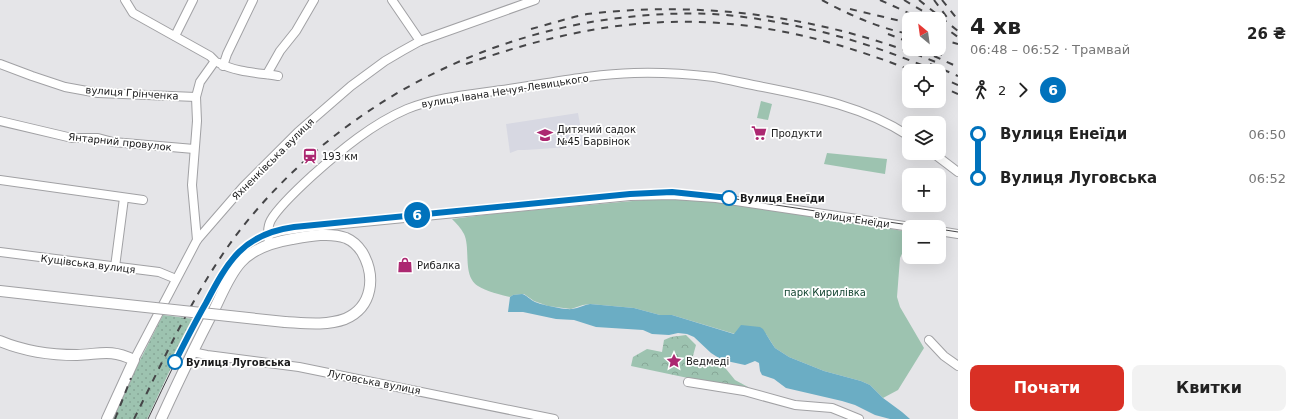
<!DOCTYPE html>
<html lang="uk">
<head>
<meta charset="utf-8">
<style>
  body { margin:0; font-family:"DejaVu Sans",sans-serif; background:#f2f2f2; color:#222; height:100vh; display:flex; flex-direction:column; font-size:15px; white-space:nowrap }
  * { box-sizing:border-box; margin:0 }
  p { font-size:13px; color:#767676 }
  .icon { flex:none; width:22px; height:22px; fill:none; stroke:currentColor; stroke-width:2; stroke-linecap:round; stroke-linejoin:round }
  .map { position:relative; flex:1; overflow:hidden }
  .details { display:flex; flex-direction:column; background:#fff; width:340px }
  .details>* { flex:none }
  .badge { padding:0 8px; border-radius:13px; font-size:14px; line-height:26px }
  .needle { width:26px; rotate:331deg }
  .buttons { position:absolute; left:902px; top:12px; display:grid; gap:8px }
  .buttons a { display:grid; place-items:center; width:44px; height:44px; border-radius:8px; background:#fff; box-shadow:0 4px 16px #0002; font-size:20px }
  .map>.badge { position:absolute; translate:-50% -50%; box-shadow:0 0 0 2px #fff }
  .legs { display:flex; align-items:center; gap:6px; height:44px; padding:0 12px; font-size:13px }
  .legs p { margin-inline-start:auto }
  .overview { display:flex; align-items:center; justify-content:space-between; height:68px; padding:0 12px }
  h1 { font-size:22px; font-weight:700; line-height:30px }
  .action { display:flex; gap:8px; margin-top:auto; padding:8px 12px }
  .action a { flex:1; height:46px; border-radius:8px; background:#d93025; color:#fff; font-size:16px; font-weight:700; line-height:46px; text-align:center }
  .action a+a { background:#f2f2f2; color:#222 }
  ul { padding:0 12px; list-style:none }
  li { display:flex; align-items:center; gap:14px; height:44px; font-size:15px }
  li i { display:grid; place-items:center; width:6px; height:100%; margin:0 5px; background:currentColor }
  li i::after { content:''; width:10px; height:10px; margin:-5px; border:3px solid; border-radius:50%; background:#fff }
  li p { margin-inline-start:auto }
  li:first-child i { background:linear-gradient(#0000 50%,currentColor 0) }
  li:last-child i { background:linear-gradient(currentColor 50%,#0000 0) }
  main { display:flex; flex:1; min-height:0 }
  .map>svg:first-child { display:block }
</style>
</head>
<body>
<main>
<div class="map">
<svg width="958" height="419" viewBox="0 0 958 419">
  <defs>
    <pattern id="grass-dots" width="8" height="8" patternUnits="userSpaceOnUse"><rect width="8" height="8" fill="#9dc3b0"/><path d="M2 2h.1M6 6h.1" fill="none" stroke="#87a797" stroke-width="1.8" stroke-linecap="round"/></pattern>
    <pattern id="forest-crowns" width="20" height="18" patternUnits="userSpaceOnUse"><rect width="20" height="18" fill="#9dc3b0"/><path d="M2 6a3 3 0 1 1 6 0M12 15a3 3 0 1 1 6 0" fill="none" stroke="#87a797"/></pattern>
  </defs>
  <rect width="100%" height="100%" fill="#e5e5e8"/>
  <path fill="#d7d8e2" d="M 578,113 L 584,146 L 525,150 L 518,150 L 510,153 L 506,124 Z"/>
  <path fill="url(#grass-dots)" d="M 163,315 L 194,319 L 147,419 L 110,419 Z"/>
  <path fill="url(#forest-crowns)" d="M 686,335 L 696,345 L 691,363 L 693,365 L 700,362 L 701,357 L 722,364 L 735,380 L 748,387 L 744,387 L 688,378 L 631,366 L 633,357 L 647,349 L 662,352 L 664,340 L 671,337 Z"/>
  <g fill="#9dc3b0">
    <path d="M 761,101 L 772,104 L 768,120 L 757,118 Z"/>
    <path d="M 827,153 L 887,159 L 885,174 L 824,164 Z"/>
    <path d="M 665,198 C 747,202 828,219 909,232 L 909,239 L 900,258 L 897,297 L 900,307 L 924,348 L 898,390 L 883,398 L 870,385 L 861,381 L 824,371 L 789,357 L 775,348 L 766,334 L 735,334 L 672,315 L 660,315 L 634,308 L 590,304 L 583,305 L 571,309 L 548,306 L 534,301 L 524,294 L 513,295 L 510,297 C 502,295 485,291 478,286 C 462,276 471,249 464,234 C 461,228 456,223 452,219 L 492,214 Z"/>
  </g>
  <path fill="#6badc4" d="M 522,294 C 527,295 530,300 535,302 C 542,305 565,310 572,309 C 579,308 584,305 590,304 L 634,308 L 660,315 L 672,315 L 734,334 L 741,325 L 760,327 L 763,329 L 771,342 L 775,348 L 789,357 L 824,371 L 861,381 L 870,385 L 883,398 L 902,412 L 910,419 L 890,419 L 875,415 L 855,405 L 842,401 L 786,388 L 774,379 L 762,375 L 760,371 L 759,363 L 755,361 L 745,365 L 722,360 L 711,353 L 694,337 L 687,334 L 678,333 L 669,335 L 652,334 L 643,330 L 596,327 L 574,320 L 556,319 L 523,312 L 508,312 L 510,297 L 513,295 Z"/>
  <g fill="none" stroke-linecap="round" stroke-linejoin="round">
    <defs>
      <g id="minor">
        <path d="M 125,0 L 133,13 L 210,56 L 215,61 L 200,82 L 196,97 L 197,121 L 192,185 L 197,240"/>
        <path d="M 392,0 L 420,41"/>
        <path d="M 175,36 L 193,0"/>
        <path d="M 219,63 C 235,72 260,73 278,76"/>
        <path d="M 0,64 L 32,76 L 65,87 L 98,93 L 196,97"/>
        <path d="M 223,66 L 227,54 L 253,0"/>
        <path d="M 267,74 L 280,51 L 296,31 L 314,0"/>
        <path d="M 0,121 L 72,138 L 98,138 L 113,142 L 194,149"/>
        <path d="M 933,153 L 958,172"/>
        <path d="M 0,180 L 143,200"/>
        <path d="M 939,231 L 958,234"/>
        <path d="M 268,235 L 282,231 L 302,228 L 630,196 L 672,195 L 716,198 L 911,227"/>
        <path d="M 269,244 C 268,236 267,227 271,220 C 279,206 301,186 313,175 C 341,150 372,124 407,109 C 439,96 476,94 509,89 C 551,83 592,74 634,73 C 661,72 688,74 714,77 C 730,80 747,84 763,87 C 814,97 865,107 909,136"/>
        <path d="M 0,252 L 159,272 L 176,279"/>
        <path d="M 115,267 L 124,198"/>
        <path d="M 929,340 L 944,356 L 958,366"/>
        <path d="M 192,352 L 207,355 L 299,367 L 554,419"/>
        <path d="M 134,360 L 197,240 L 243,187 L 298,132 L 351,86 L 385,61 L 402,51 L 420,41 L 535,0"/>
        <path d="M 688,382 L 744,391 L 795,405 L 832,408 L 859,419"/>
      </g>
      <g id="major">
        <path d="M 0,291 L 90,301"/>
        <path d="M 0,341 C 24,351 51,355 77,355 C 102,354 110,349 134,360 L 107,419"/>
        <path d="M 161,419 C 178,382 195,346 214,310 C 222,294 229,275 241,262 C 254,248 274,242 292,239 C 309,236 330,232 346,238 C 353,241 358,246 362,252 C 376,276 373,307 345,319 C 326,326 304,323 285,322"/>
      </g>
    </defs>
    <use href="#minor" stroke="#a1a1a4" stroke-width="10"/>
    <use href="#major" stroke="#a1a1a4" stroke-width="12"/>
    <use href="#minor" stroke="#fff" stroke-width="8"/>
    <use href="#major" stroke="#fff" stroke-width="10"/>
    <g stroke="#454547" stroke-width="1">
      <path d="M 939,229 L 958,232"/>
      <path d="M 148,419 C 166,381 184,344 203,307 C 215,286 225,263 244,247 C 258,235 275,230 294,227 L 630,194 L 672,192 L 716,196 L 922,227"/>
    </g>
    <g stroke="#454547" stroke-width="2" stroke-dasharray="7 7" stroke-linecap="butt">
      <path d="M 822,0 C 849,15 879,28 909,34"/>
      <path d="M 880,0 L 922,19"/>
      <path d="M 904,0 L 936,19"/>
      <path d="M 919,0 L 958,31"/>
      <path d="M 934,0 L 949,20"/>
      <path d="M 942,0 L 958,20"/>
      <path d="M 850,9 L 909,23"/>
      <path d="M 939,26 L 947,29 L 958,37"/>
      <path d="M 531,29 C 550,24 568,18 587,14 C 706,0 827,17 938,63"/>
      <path d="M 888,34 L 909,42"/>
      <path d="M 939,39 L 958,44"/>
      <path d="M 927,49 L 942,55"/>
      <path d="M 934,56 L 958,67"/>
      <path d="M 466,64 C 498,53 530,43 562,36 C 688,7 795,24 913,71"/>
      <path d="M 930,64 L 958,76"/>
      <path d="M 939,77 L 958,85"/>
      <path d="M 939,86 L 958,94"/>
      <path d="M 115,419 L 131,378"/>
      <path d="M 134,419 C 167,353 198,283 244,225 C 343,102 493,25 651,15 C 676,13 701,13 726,15 C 799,22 868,42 936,71"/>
    </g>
    <defs>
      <path id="major-bridge" d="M 90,301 L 285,322"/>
    </defs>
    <use href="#major-bridge" stroke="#a1a1a4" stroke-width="12" stroke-linecap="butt"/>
    <use href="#major-bridge" stroke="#fff" stroke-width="10"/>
  </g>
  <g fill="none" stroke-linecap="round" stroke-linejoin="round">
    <defs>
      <path id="line-1" d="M 175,362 C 185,342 195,322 206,303 C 228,261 243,234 294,227 L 630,194 L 672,192 L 729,198"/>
    </defs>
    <use href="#line-1" stroke="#fff" stroke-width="9"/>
    <use href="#line-1" stroke="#0072bc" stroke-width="6"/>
  </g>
  <defs>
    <symbol id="supermarket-bare" viewBox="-9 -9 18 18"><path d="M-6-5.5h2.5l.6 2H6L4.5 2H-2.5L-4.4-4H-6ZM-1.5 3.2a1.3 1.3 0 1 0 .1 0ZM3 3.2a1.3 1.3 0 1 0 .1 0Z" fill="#ac2871" stroke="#fff" stroke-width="2.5" paint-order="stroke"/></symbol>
    <symbol id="school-bare" viewBox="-9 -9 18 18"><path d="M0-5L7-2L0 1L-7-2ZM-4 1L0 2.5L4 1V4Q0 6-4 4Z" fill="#ac2871" stroke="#fff" stroke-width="2.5" paint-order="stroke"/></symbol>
    <symbol id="station-bare" viewBox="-9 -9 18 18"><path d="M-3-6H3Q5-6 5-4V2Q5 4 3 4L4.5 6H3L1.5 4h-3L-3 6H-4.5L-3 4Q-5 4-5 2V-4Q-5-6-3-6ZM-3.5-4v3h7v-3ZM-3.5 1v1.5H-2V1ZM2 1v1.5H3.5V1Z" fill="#ac2871" stroke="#fff" stroke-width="2.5" paint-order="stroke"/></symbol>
    <symbol id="shop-bare" viewBox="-9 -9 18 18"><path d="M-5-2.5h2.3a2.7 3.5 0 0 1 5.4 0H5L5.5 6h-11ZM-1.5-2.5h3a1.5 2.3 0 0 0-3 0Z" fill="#ac2871" stroke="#fff" stroke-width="2.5" paint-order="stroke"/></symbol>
    <symbol id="sight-bare" viewBox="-9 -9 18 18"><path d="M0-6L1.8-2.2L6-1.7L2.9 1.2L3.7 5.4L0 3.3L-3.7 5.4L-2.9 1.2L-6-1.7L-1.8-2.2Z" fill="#ac2871" stroke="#fff" stroke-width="2.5" paint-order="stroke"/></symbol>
  </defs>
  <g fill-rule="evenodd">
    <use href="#supermarket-bare" x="748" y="122" width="22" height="22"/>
    <use href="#school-bare" x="534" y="124" width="22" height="22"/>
    <use href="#station-bare" x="299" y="145" width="22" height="22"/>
    <use href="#shop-bare" x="394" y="254" width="22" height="22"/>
    <use href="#sight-bare" x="663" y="350" width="22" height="22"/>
  </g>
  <g fill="#fff" stroke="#0072bc" stroke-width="2">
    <circle cx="729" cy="198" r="7"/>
    <circle cx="175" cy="362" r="7"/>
  </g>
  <g text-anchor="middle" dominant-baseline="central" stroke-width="3.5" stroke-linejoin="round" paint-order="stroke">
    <g font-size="10" fill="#1b1b1c" stroke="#fff">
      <text transform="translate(505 91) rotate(-9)">вулиця Івана Нечуя-Левицького</text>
      <text transform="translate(132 93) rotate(4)">вулиця Грінченка</text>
      <text transform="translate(120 142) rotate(6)">Янтарний провулок</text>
      <text transform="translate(273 159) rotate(-45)">Яхненківська вулиця</text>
      <text transform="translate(852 219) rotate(8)">вулиця Енеїди</text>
      <text transform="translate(88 264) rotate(7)">Кущівська вулиця</text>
      <text transform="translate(374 382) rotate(11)">Луговська вулиця</text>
    </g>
    <g font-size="10" fill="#1b1b1c" stroke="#fff" text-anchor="start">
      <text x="557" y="129">Дитячий садок<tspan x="557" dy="12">№45 Барвінок</tspan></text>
      <text x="771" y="133">Продукти</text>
      <text x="322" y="156">193 км</text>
      <text x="417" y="265">Рибалка</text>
      <text x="686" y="361">Ведмеді</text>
    </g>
    <g font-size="10" font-weight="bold" fill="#1b1b1c" stroke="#fff" text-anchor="start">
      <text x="740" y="198">Вулиця Енеїди</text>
      <text x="186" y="362">Вулиця Луговська</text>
    </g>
    <g font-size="10" fill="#124430" stroke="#fff">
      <text x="825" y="292">парк Кирилівка</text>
    </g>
  </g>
</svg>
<div class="buttons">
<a><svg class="needle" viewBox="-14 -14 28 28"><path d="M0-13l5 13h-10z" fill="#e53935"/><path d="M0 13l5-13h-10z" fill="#767676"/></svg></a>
<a><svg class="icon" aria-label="locate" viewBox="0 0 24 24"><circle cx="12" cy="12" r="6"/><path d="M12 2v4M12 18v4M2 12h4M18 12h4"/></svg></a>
<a><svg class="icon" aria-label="layers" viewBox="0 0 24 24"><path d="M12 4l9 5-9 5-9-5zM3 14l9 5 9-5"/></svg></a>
<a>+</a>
<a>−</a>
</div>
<b class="badge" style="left:417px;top:215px;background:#0072bc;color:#fff">6</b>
</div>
<section class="details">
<div class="overview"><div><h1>4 хв</h1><p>06:48 – 06:52 · Трамвай</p></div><b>26 ₴</b></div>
<div class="legs"><svg class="icon" aria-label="walk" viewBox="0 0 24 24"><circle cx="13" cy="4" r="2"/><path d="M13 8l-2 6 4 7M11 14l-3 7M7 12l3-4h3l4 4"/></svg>2<svg class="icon" aria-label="forward" viewBox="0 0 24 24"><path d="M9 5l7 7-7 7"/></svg><b class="badge" style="background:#0072bc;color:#fff">6</b></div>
<ul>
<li><i style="color:#0072bc"></i><b>Вулиця Енеїди</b><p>06:50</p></li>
<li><i style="color:#0072bc"></i><b>Вулиця Луговська</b><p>06:52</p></li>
</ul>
<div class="action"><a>Почати</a><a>Квитки</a></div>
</section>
</main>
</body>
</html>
